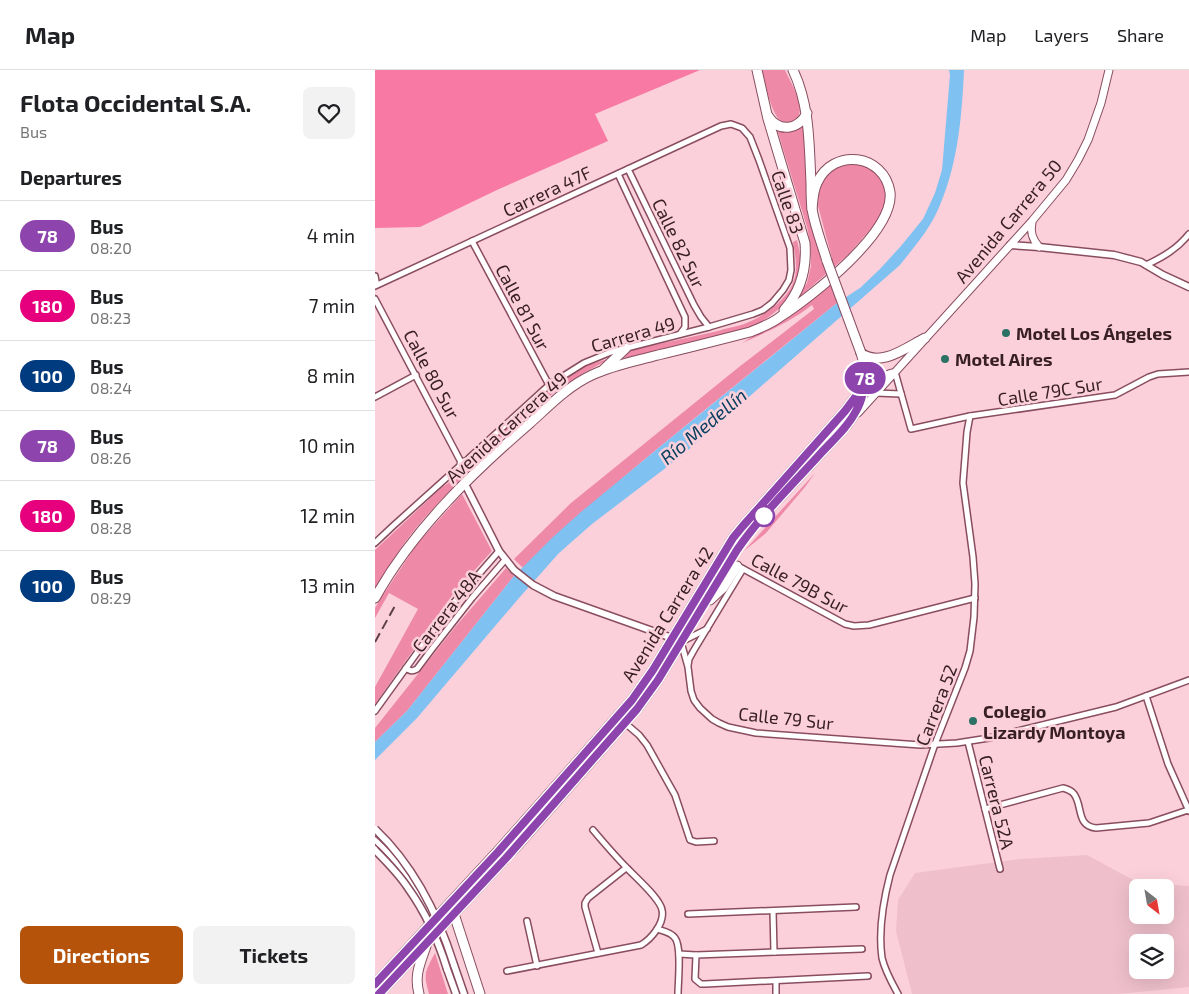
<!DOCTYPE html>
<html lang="en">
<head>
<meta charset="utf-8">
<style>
  body { margin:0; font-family:"Exo 2",sans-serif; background:#f2f2f2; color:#202124; height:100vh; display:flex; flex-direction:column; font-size:19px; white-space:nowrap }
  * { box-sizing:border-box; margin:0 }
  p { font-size:16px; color:#757577 }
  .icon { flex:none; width:28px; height:28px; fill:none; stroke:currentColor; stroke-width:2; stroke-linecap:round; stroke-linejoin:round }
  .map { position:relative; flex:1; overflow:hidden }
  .details { display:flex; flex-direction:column; background:#fff; width:375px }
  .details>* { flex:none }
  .badge { padding:0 10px; border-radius:16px; font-size:18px; line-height:32px }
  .needle { width:32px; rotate:149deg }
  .controls { position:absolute; left:754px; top:809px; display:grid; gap:10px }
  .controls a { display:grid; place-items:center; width:45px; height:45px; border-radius:8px; background:#fff; box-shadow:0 5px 20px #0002; font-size:25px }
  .map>.badge { position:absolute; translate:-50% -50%; box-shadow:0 0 0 2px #fff }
  h2 { padding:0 20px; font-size:19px; line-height:45px }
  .round { display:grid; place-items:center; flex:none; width:52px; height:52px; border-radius:8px; background:#f2f2f2 }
  .headline { display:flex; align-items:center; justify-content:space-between; height:85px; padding:0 20px }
  h1 { font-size:24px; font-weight:700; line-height:38px }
  .button { display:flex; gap:10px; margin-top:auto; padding:10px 20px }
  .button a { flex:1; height:58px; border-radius:8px; background:#b45309; color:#fff; font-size:20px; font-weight:700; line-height:58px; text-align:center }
  .button a+a { background:#f2f2f2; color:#202124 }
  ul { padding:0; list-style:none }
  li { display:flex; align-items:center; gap:15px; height:70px; padding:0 20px; border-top:1px solid #e0e0e0 }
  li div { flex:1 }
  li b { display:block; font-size:19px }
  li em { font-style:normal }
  li .badge { min-width:55px; font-weight:700; text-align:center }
  header { display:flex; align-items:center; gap:30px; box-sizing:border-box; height:70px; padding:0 25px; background:#fff; border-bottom:1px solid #e0e0e0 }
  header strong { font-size:24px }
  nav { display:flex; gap:28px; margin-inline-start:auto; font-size:18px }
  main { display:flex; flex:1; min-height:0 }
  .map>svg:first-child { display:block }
</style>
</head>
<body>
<header>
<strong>Map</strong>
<nav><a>Map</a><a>Layers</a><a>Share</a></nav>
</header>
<main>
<section class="details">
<div class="headline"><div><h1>Flota Occidental S.A.</h1><p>Bus</p></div><a class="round"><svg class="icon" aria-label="heart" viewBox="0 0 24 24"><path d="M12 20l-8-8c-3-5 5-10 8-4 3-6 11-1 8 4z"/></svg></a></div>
<h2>Departures</h2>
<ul>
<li><span class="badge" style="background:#8e44ad;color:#fff">78</span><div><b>Bus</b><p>08:20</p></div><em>4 min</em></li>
<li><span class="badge" style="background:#e6007e;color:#fff">180</span><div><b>Bus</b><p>08:23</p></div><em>7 min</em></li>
<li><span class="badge" style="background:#003b80;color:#fff">100</span><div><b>Bus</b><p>08:24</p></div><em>8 min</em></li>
<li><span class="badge" style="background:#8e44ad;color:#fff">78</span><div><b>Bus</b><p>08:26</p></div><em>10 min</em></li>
<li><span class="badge" style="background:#e6007e;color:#fff">180</span><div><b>Bus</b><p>08:28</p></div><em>12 min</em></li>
<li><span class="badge" style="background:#003b80;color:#fff">100</span><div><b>Bus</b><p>08:29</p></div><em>13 min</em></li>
</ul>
<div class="button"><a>Directions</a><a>Tickets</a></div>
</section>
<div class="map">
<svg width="814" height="924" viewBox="0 0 814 924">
  <rect width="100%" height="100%" fill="#fbd0db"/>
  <path fill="#efc0cc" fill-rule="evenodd" d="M 712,785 L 762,812 L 814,816 L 814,917 L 744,924 L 537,924 L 521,861 L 523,830 L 540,803 L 645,789 ZM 762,818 L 790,818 L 790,845 L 762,845 ZM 762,872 L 790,872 L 790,900 L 762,900 Z"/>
  <g fill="#ee89a8">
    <path d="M 387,0 L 410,0 C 417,15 442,55 406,52 C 395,40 391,15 387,0 Z"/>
    <path d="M 430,54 L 432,87 L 431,115 L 434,142 L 439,165 L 447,193 L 457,188 L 443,136 L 444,119 L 450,107 L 459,97 L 471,93 L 490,95 L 500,102 L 506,110 L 510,120 L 510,136 L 500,154 L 474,184 L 421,230 L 432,213 L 436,196 L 436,178 L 432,157 L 402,59 L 411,63 L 423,58 Z"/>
    <path d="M 422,170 C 424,179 426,187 425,196 C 424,226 397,250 370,259 C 356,264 341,267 326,270 C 300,277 274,284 248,290 L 253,280 C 283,274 313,268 343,261 C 351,258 361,257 369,254 C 388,247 413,230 419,210 C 423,197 420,184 418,172 Z"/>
    <path d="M 455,213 L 462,233 C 400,283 338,333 276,384 C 232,421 189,457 148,498 L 139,489 L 196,433 L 364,297 L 439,239 L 437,235 C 415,252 392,262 367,273 L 403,251 Z"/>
    <path d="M 236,288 L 207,304 L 181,321 L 159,339 L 127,367 L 109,378 C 140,350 172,313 210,296 C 218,293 227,291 236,288 Z"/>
    <path d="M 100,395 C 80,416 59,436 41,458 C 25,477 13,498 0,519 L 0,480 L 66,418 Z"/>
    <path d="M 440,403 L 430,417 L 391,463 L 369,481 Z"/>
    <path d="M 87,424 L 117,481 L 78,524 L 0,634 L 0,617 L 43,539 L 14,523 L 0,548 L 0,538 L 6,528 L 42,474 Z"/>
    <path d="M 131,498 L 139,506 L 32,641 L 0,672 L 0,658 L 81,556 Z"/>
    <path d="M 60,883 L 73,924 L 54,924 C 48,903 50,902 60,883 Z"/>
  </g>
  <path fill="#f879a3" d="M 0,0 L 325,0 L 220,44 L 233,71 L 124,119 L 45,157 L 0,158 Z"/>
  <path fill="#7fc1f1" d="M 574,0 L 589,0 C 587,45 583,93 565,135 C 556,158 539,177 525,195 L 305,387 L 217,454 L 184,483 L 144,528 L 42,648 L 0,690 L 0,672 L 32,641 L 139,506 L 178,467 L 206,442 L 292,371 L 462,233 L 485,218 L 505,199 L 526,176 L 548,149 L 560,123 L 567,100 L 575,5 Z"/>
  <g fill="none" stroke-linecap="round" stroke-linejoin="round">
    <defs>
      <g id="minor">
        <path d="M 253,99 L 319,235 L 326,247 L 334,257"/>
        <path d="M 243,104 L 310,247 L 310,257 L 305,264"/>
        <path d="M 97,171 L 174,315"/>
        <path d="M 771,195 C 788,187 802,179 814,164"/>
        <path d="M 0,206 L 1,211 L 0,215"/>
        <path d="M 0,216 L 346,56 L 356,54 L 367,58 L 375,67 L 384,90 L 415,178 L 416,200 L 414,210 L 408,220 L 397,233 L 388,240 L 378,244 L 334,257 L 236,282 L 209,293 L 174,315 L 94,388"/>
        <path d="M 0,229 L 87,394"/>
        <path d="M 520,302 L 536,359 L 595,346 L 740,325 L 774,307 L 783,304 L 814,302"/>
        <path d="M 501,323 L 526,324"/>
        <path d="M 0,327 L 41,305"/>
        <path d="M 0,473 L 18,456 L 88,393"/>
        <path d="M 361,495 L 470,554 L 479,556 L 494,555 L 600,528"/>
        <path d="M 332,559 L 306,572 L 313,597 L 316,621 L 319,630 L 325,638 L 337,649 L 344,653 L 353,657 L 381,663 L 531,674 L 546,675 L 582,673 L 614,668 L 741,637 L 814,610"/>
        <path d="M 313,595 L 314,589 L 319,580 L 368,499"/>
        <path d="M 31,598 C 35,601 37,602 42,599 L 57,579 L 97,528 L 130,490"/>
        <path d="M 771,626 L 793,694 L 814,741"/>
        <path d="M 0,641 L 75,537 L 124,481"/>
        <path d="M 250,653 L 264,665 L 272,675 L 300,725 L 315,770 L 321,772 L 339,771"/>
        <path d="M 593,672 L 625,799"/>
        <path d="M 610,739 L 688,718 C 692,719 696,720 699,724 C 708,736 701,756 721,758 L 774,753 L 813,740"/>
        <path d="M 0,770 C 23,791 42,818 57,845"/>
        <path d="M 398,841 L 399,882"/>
        <path d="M 313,844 L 481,837"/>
        <path d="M 152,851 L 162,896"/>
        <path d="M 282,859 C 288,861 296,862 300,868 C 307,877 303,912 303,924"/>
        <path d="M 487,879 L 321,885 L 320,909 L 326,914 L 330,914 L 493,906"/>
        <path d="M 223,883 L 210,837 L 210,833 L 213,828 L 251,798"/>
        <path d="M 304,884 L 321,885"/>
        <path d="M 132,901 L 266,875 C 276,869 290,853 287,840 C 285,828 260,807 252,798 C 240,786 229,773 218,760"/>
        <path d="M 401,924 L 401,911"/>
        <path d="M 523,924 C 517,913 510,901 507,888 C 503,860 508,832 515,805 L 560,674 L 590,598 L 595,581 L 599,547 L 600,514 L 598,487 L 588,413 L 592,362 L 595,346"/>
      </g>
      <g id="tertiary">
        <path d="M 635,175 L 664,177 L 739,185 L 766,192 L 788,205 L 814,217"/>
        <path d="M 90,414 L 124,481 L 139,500 L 158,515 L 179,526 L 300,569"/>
        <path d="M 79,895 L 89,924"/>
        <path d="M 72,899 L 81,924"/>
      </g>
      <g id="secondary">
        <path d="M 657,152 C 655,162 657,169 664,177"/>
        <path d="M 490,304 C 500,308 507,307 517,303"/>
        <path d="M 483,343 L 657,151 L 691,110 L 703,90 L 713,70 L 726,33 L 734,0"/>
      </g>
      <g id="trunk">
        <path d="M 382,0 L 393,49 L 430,173 C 432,199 426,221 409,240"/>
        <path d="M 418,0 C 435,36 434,74 436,113 C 436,121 436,131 437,139 C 440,157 447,174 452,191"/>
        <path d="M 393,46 C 404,63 423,60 432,43"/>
        <path d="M 486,283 C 506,298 532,277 550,268"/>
        <path d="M 229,299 L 251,278"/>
        <path d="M 87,394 L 124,377"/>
        <path d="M 0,528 C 38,460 96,404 155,353 C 174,336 193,316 217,305 C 238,295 261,291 283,285 C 313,278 344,270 375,262 C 385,258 396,254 405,247 C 436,227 520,162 515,122 C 509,84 458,77 442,113 C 438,121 438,130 437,139"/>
        <path d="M 335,530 L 348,518 L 362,496"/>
        <path d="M 79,844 L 105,924"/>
        <path d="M 0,914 L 123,781 L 257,630 L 278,600 L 358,468 L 367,457 L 470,341 L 482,325 L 485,319"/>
        <path d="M 4,924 L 144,774 L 262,639 L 283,610 L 361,480 C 386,445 418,414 447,382 C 461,367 478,352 486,331 C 492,315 491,298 486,283"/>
        <path d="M 44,924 C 39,905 45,894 51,876"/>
      </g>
    </defs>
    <use href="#minor" stroke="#894d5f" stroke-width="8"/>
    <use href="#tertiary" stroke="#894d5f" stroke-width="9"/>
    <use href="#secondary" stroke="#894d5f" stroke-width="9"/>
    <use href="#trunk" stroke="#894d5f" stroke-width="11"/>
    <use href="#minor" stroke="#fff" stroke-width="5"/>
    <use href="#tertiary" stroke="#fff" stroke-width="6"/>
    <use href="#secondary" stroke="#fff" stroke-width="7"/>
    <use href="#trunk" stroke="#fff" stroke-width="9"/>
    <path stroke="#5c3f47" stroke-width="2" stroke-dasharray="10 5" stroke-linecap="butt" d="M 0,572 L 21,534"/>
    <defs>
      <g id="tertiary-bridge">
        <path d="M 0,759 C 39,796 63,844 79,895"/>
        <path d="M 0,780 C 12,792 24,804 33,818 C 51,843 63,870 72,899"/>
      </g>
      <path id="trunk-bridge" d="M 452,191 L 486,283"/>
    </defs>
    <use href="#tertiary-bridge" stroke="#894d5f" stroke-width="9" stroke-linecap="butt"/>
    <use href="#trunk-bridge" stroke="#894d5f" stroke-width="11" stroke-linecap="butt"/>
    <use href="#tertiary-bridge" stroke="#fff" stroke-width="6"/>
    <use href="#trunk-bridge" stroke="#fff" stroke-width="9"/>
  </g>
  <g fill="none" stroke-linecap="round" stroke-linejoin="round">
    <defs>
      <path id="line" d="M 0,914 L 123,782 L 257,630 L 278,600 L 358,468 L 367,457 L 470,341 L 482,325 L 490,304 C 489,317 488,329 481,341 C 473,357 459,369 447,382 C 418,414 386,445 362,480 L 283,610 L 262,639 L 132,787 L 4,924"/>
    </defs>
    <use href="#line" stroke="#fff" stroke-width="11"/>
    <use href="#line" stroke="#8e44ad" stroke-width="8"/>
  </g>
  <g fill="#2c7166" stroke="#fbd0db" stroke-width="2">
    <circle cx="631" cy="263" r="5"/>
    <circle cx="570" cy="289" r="5"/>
    <circle cx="598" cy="651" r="5"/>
  </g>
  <circle fill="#fff" stroke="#8e44ad" stroke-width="2.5" cx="389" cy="446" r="10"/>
  <g text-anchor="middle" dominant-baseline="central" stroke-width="5" stroke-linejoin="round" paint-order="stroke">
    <g font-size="18" fill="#381e25" stroke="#fbd0db">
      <text transform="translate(172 121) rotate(-25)">Carrera 47F</text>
      <text transform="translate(413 132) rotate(71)">Calle 83</text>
      <text transform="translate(633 151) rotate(-50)">Avenida Carrera 50</text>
      <text transform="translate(304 173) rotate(64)">Calle 82 Sur</text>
      <text transform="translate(148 237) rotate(62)">Calle 81 Sur</text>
      <text transform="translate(258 264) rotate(-16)">Carrera 49</text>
      <text transform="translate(57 304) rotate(62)">Calle 80 Sur</text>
      <text transform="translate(675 321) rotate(-9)">Calle 79C Sur</text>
      <text transform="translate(131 357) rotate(-42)">Avenida Carrera 49</text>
      <text transform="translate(425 513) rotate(28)">Calle 79B Sur</text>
      <text transform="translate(71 541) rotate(-52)">Carrera 48A</text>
      <text transform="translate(292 544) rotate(-58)">Avenida Carrera 42</text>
      <text transform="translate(561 635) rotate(-69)">Carrera 52</text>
      <text transform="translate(411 648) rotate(6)">Calle 79 Sur</text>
      <text transform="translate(622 732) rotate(76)">Carrera 52A</text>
    </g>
    <g font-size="18" font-weight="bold" fill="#381e25" stroke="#fbd0db" text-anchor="start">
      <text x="641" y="263">Motel Los Ángeles</text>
      <text x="580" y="289">Motel Aires</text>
      <text x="608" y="641">Colegio<tspan x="608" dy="21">Lizardy Montoya</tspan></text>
    </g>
    <g font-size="19" font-style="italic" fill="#0a4060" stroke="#fbd0db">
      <text transform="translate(328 356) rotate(-40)">Río Medellín</text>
    </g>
  </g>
</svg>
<div class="controls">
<a><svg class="needle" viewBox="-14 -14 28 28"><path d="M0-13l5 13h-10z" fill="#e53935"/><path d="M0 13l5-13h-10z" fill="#757577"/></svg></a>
<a><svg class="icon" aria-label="layers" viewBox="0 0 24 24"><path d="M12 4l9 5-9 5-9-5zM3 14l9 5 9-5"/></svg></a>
</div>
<b class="badge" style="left:490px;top:308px;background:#8e44ad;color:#fff">78</b>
</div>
</main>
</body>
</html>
